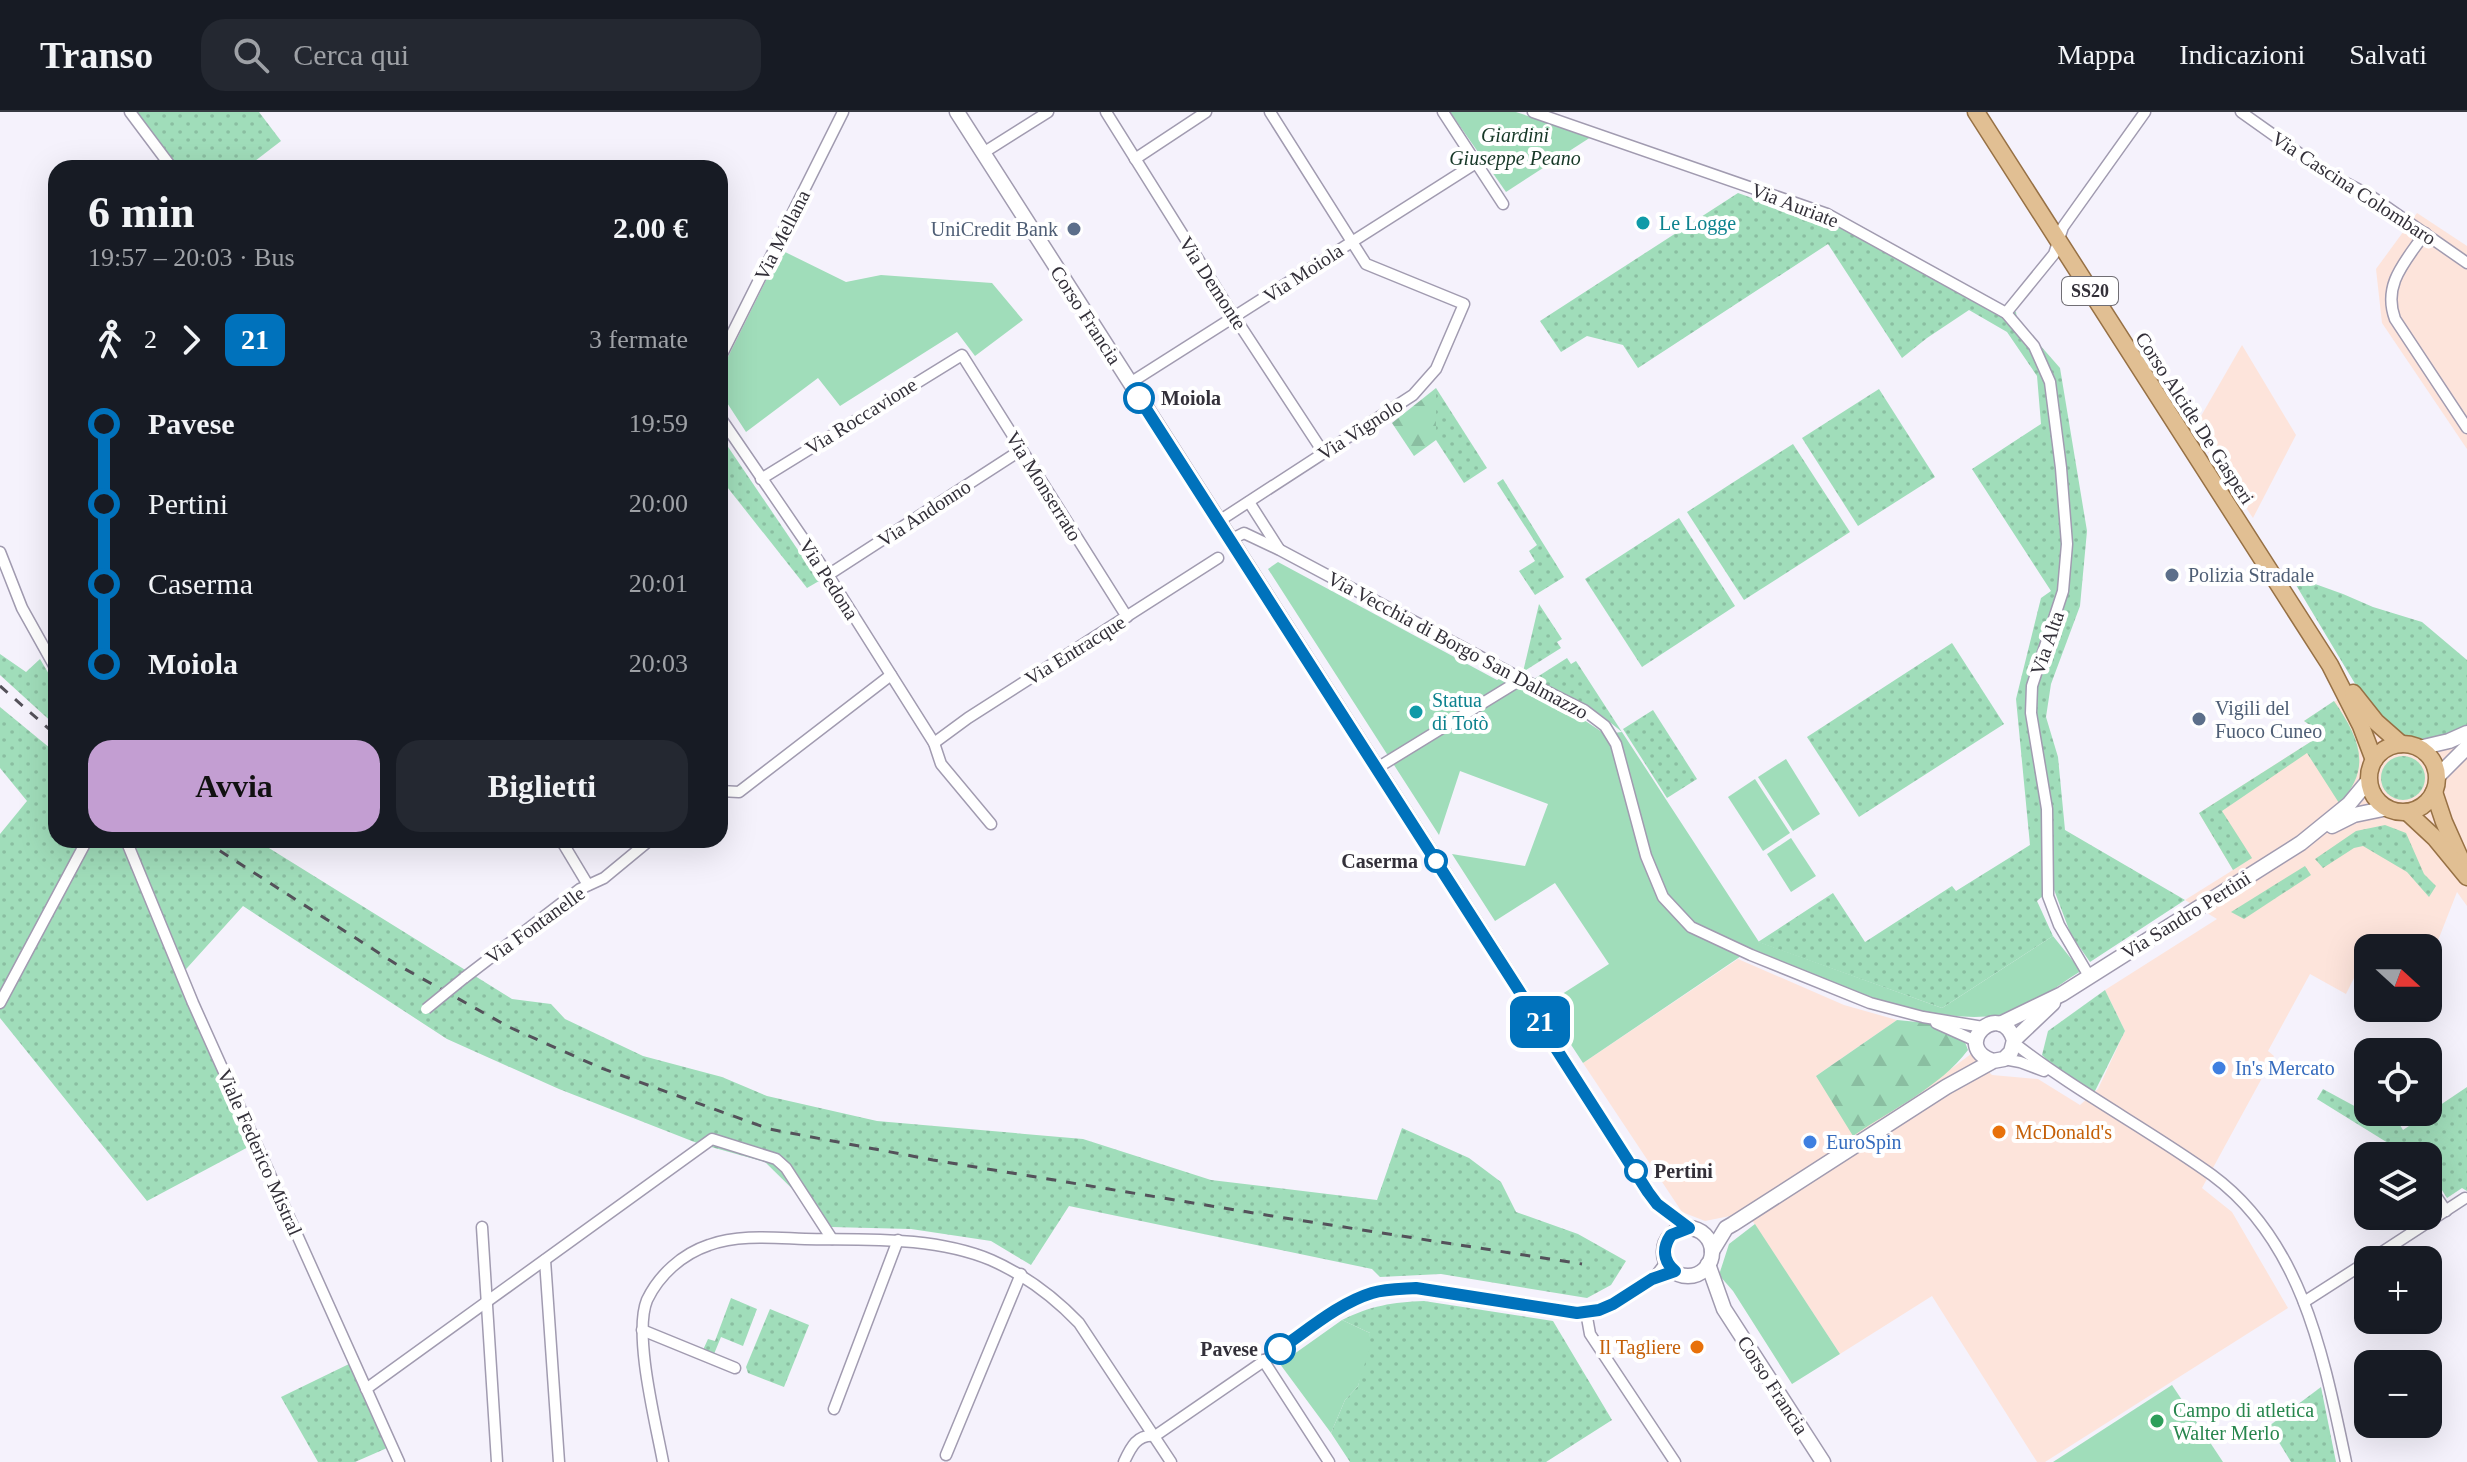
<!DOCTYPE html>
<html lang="it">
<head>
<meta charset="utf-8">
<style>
  body { margin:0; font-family:Georgia,serif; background:#242831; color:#f1f3f6; height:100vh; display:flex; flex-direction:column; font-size:30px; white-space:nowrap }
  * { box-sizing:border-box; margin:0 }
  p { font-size:26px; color:#9ea1a6 }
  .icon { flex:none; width:44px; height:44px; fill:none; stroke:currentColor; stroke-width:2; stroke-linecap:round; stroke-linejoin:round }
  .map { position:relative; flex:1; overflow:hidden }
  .side { position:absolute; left:48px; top:48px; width:680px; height:688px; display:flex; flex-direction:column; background:#171b24; border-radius:24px; box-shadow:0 8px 32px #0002 }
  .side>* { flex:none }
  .badge { padding:0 16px; border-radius:12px; font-size:28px; line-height:52px }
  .needle { width:52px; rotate:111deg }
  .buttons { position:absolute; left:2354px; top:822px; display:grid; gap:16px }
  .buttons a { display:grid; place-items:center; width:88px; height:88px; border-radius:16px; background:#171b24; box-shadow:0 8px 32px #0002; font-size:40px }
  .map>.badge { position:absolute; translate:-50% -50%; box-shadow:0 0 0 4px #fff }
  .legs { display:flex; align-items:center; gap:12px; height:88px; padding:0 40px; font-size:26px }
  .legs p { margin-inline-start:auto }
  .summary { display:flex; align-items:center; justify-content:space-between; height:136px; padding:0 40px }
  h1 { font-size:44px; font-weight:700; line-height:60px }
  .cta { display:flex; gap:16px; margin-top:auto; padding:16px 40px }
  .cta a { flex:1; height:92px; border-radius:24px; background:#c39ed2; color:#111; font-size:32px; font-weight:700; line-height:92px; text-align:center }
  .cta a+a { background:#242831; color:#f1f3f6 }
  ul { padding:0 40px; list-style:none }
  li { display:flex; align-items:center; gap:28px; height:80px; font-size:30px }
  li i { display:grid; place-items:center; width:12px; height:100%; margin:0 10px; background:currentColor }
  li i::after { content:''; width:20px; height:20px; margin:-10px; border:6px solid; border-radius:50%; background:#171b24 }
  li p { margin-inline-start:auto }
  li:first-child i { background:linear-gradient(#0000 50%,currentColor 0) }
  li:last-child i { background:linear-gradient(currentColor 50%,#0000 0) }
  header { display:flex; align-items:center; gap:48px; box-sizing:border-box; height:112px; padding:0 40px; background:#171b24; border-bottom:2px solid #363941 }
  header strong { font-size:38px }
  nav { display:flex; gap:44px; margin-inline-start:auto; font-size:28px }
  .search { width:560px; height:72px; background:#242831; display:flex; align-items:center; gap:20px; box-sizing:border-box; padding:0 28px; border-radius:24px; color:#9ea1a6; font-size:30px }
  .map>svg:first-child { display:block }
</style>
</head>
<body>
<header>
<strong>Transo</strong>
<div class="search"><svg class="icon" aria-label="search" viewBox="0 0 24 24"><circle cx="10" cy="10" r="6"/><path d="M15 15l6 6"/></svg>Cerca qui</div>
<nav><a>Mappa</a><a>Indicazioni</a><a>Salvati</a></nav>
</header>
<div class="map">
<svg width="2467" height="1350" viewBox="0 0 2467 1350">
  <defs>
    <pattern id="grass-dots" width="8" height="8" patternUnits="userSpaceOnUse" patternTransform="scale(2)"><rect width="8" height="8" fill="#a0ddba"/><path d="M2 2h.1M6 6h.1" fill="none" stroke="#8abea1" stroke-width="1.8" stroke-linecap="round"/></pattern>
    <pattern id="forest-firs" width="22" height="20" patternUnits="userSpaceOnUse" patternTransform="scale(2)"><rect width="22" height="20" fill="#a0ddba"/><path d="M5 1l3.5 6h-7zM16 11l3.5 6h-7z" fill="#8abea1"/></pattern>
  </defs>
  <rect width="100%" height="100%" fill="#f5f2fc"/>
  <g fill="#fde4db">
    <path d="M 2417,101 L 2467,134 L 2467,337 L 2382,211 L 2376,157 Z"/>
    <path d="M 2242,233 L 2296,323 L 2253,406 L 2193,318 Z"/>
    <path d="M 2357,575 L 2443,627 L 2467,614 L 2467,794 L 2457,780 L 2428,854 L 2428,836 L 2368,836 L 2368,869 L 2356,862 L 2346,882 L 2310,862 L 2268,939 L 2274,944 L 2202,1076 L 2232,1100 L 2288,1196 L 2045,1350 L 2037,1350 L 1932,1184 L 1840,1242 L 1744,1096 L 1730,1104 L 1705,1109 L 1682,1100 L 1583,951 L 1738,847 L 1844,893 L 1897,908 L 1816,964 L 1940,965 L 1971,942 L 1992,963 L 2038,967 L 2080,993 L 2098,977 L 2125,919 L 2105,878 L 2217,807 L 2185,788 L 2233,758 L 2199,701 L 2323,622 L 2304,609 Z"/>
  </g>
  <g fill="url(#grass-dots)">
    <path d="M 136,0 L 259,0 L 281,29 L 246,56 L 178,56 Z"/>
    <path d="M 1738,81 L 1808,106 L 1826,116 L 1835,103 L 2016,200 L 2017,207 L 2060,256 L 2087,419 L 2080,494 L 2051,572 L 2046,605 L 2058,645 L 2065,718 L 2185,788 L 2090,850 L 2071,823 L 2053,775 L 2037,789 L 2053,824 L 1942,896 L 1758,830 L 1833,781 L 1865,830 L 1952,774 L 1956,779 L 2030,733 L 2016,587 L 2041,486 L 2051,479 L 1972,357 L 2041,312 L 2037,264 L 2007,220 L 1969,198 L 1927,226 L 1902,246 L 1828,132 L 1638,256 L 1623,233 L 1587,224 L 1561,240 L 1540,209 Z"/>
    <path d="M 1436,276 L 1487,356 L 1464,371 L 1436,328 Z"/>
    <path d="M 1879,277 L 1935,365 L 1858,414 L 1802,326 Z"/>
    <path d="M 720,323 L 819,469 L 807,476 L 720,366 Z"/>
    <path d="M 1793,332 L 1850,420 L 1744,488 L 1687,400 Z"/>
    <path d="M 1503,367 L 1564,465 L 1535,483 L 1519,459 L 1535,449 L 1529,439 L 1537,433 L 1497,371 Z"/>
    <path d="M 1679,406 L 1735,494 L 1642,555 L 1585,467 Z"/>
    <path d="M 2290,463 L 2343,482 L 2373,495 L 2422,510 L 2467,548 L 2467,614 L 2443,627 L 2418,630 L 2392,621 L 2357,575 Z"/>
    <path d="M 1539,492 L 1562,527 L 1557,530 L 1561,536 L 1523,560 Z"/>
    <path d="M 1952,531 L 2004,612 L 1859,705 L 1807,625 Z"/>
    <path d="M 0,542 L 26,560 L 40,547 L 56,574 L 56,614 L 0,563 Z"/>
    <path d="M 1567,546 L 1571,552 L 1576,549 L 1622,620 L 1601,603 L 1534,567 Z"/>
    <path d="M 2334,589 C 2358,624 2374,656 2339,691 L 2307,641 L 2222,699 L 2252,746 L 2233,758 L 2199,701 L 2323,622 L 2304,609 Z"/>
    <path d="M 0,595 L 56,641 L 56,728 L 256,728 L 512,887 L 551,892 L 565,907 L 643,944 L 722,965 L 767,984 L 877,1009 L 1083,1027 L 1211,1068 L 1377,1088 L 1402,1016 L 1469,1046 L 1501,1070 L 1516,1100 L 1578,1122 L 1626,1149 L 1611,1173 L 1587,1186 L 1441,1162 L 1380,1165 L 1372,1157 L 1069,1094 L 1031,1153 L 991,1129 L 911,1117 L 831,1115 L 765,1050 L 697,1031 L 559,977 L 447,927 L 243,794 L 178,866 L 252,1033 L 147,1089 L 0,906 L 0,722 L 27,689 L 0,656 Z"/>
    <path d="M 1653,598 L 1697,667 L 1667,686 L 1623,617 Z"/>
    <circle cx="2403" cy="666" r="22"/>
    <path d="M 2385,713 L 2406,721 L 2424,762 L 2436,774 L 2429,785 L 2407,760 L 2363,734 L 2354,736 L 2323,756 L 2315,747 L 2356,719 Z"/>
    <path d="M 2305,754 L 2311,763 L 2244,807 L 2231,800 Z"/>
    <path d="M 2105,878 L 2125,919 L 2094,981 L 2054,955 L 2042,943 L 2048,919 Z"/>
    <path d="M 2467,975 L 2467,1079 L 2462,1076 L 2447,1086 L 2428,1056 L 2428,1044 L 2409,1044 L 2317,987 L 2323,977 L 2371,1003 L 2373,1000 L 2392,1000 L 2403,1018 Z"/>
    <path d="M 731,1186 L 757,1197 L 743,1234 L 721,1225 L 714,1242 L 703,1238 L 708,1227 L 715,1229 Z"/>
    <path d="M 1424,1189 L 1553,1209 L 1612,1308 L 1546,1350 L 1350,1350 L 1331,1321 L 1345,1288 L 1358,1274 L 1370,1221 L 1342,1208 C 1370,1194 1393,1190 1424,1189 Z"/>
    <path d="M 770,1197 L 809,1213 L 784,1275 L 748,1261 L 746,1255 Z"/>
    <path d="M 349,1252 L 387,1336 L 355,1350 L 318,1350 L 281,1285 Z"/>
    <path d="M 2321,1275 L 2336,1350 L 2291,1350 L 2269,1314 Z"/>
  </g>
  <g fill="url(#forest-firs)">
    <path d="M 1436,276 L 1436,328 L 1414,344 L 1392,311 Z"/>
    <path d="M 1897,908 L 1928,911 L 1963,925 L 1968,938 C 1940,975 1891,998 1853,1024 L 1816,964 Z"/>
  </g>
  <g fill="#a0ddba">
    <path d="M 1450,0 L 1516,0 L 1591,25 L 1506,80 Z"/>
    <path d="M 781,138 L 846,170 L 881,163 L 992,171 L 1023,208 L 975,244 L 957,220 L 840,294 L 818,266 L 746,320 L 720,280 L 720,261 Z"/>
    <path d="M 1278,450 L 1497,568 L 1503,565 L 1563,594 L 1605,622 L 1622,620 L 1759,830 L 1942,896 L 2053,824 L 2081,859 C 2062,870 2037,891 2018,898 C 1945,925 1819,866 1750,838 L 1583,951 L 1545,893 L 1609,852 L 1555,771 L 1495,809 L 1452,742 L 1525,754 L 1548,692 L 1460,659 L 1439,723 L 1268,457 Z"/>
    <path d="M 1786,647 L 1820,702 L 1793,719 L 1758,665 Z"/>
    <path d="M 1755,667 L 1790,721 L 1763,739 L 1728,685 Z"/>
    <path d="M 1791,726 L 1816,764 L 1791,780 L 1767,742 Z"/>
    <path d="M 1755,1112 L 1840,1242 L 1792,1272 L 1733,1179 L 1719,1163 L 1729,1132 Z"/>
    <path d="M 1342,1208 L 1370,1221 L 1369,1238 L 1358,1274 L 1345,1288 L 1331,1321 L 1280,1252 Z"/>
    <path d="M 2172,1273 L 2223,1350 L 2053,1350 Z"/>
  </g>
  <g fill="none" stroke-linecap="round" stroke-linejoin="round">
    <defs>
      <g id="street">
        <path d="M 130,0 L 172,56"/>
        <path d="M 1106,0 L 1228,195 L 1323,340"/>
        <path d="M 1443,0 L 1503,92"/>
        <path d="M 1533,0 L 1827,102 L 2006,201 L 2034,234 L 2050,270 L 2061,356 L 2067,432 L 2063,479 L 2032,574 L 2031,601 L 2047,697 L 2048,784 L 2059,813 L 2089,864"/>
        <path d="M 2241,0 L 2327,61 L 2371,84 L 2467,151"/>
        <path d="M 983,41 L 1048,0"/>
        <path d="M 1135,47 L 1206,0"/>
        <path d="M 2425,121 C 2406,149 2382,172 2395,207 L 2467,316"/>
        <path d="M 2006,201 L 2054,142 L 2063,115 L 2145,0"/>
        <path d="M 720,246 L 843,0"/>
        <path d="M 1130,271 L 1476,51"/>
        <path d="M 720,305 L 828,463 L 934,631 L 941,652 L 991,712"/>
        <path d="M 761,367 L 962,243 L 1127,505"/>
        <path d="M 1249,390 L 1279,437"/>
        <path d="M 1219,409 L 1413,283 L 1436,257 L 1464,192 L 1366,152 L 1270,0"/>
        <path d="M 1230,428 L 1244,421 L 1280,438 L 1522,567 L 1584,598 L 1605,614 L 1616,632 L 1646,744 L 1663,785 L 1691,815 L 1751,843 L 1870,891 L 1923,905 L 1983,915"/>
        <path d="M 0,440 L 22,496 L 56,557"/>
        <path d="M 828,463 L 1021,338"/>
        <path d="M 934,631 L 968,606 L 1218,446"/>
        <path d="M 1377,656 L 1522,567"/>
        <path d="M 720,679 L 739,680 L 891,563"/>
        <path d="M 126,728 L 193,891 L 399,1350"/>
        <path d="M 561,728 L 588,773"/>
        <path d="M 464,866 L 580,777 L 604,766 L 650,728"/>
        <path d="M 0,891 L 87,728"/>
        <path d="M 1936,911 L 1976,929"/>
        <path d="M 2014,931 C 2077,980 2148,1017 2212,1063 C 2303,1130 2324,1247 2346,1350"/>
        <path d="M 2004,947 L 2020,950 L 2044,959"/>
        <path d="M 2428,1072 L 2446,1099"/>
        <path d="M 482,1115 L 497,1350"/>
        <path d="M 545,1148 L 559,1350"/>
        <path d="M 2370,1148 L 2465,1086"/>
        <path d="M 1654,1166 L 1667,1149"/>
        <path d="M 2304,1190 L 2368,1149"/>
        <path d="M 1586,1200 L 1590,1222 L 1675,1350"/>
        <path d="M 642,1218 L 735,1256"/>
        <path d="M 1263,1248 L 1329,1350"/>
        <path d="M 366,1277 L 712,1027 L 776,1047 L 786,1056 L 832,1127"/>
        <path d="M 834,1297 L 898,1128"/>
        <path d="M 1155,1324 L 1341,1196 L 1372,1181 L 1416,1176 L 1577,1201 C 1613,1197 1622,1181 1651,1168 C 1659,1164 1667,1163 1675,1159"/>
        <path d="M 946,1343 L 1021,1162"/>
        <path d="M 663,1350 C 656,1312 633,1222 647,1188 C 659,1163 682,1142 709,1133 C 739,1122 774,1126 805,1127 C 866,1128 933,1124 991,1148 C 1025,1163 1053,1184 1079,1211 L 1171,1350"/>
        <path d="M 1124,1350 C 1131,1335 1137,1322 1155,1324"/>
      </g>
      <g id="secondary">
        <path d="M 957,0 L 1648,1080 L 1657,1092 L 1689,1116"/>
        <path d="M 2419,636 L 2449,629 L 2467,621"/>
        <path d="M 2437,665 L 2467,635"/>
        <path d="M 2332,714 L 2354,703 L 2388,696"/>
        <path d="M 2000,912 L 2062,882 L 2301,731 L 2349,692 L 2369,668"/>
        <path d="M 2014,928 L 2053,891"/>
        <circle cx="1688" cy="1140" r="24"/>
        <path d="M 1712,1139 L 1726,1116 L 1733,1112 L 1946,975 L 1993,949 L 2004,947 L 2011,940 L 2014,928 C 2000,886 1950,934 1993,949"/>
        <path d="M 1708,1152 L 1724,1197 L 1823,1350"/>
      </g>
      <g id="primary">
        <path d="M 1976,0 L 2330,553 L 2361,614 L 2374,648"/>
        <path d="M 2353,581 L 2376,610 L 2401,632"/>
        <circle cx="2403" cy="666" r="34"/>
        <path d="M 2434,680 L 2444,710 L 2461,748"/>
        <path d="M 2407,700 L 2435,726 L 2467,765"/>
      </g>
    </defs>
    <use href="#street" stroke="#a19bb0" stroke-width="13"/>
    <use href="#secondary" stroke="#a19bb0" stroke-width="17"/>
    <use href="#primary" stroke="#977145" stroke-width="19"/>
    <use href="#street" stroke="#fff" stroke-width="10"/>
    <use href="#secondary" stroke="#fff" stroke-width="14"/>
    <use href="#primary" stroke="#e1bf93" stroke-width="16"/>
    <g stroke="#54515a" stroke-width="3" stroke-dasharray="10 10" stroke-linecap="butt">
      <path d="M 0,574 L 56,623"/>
      <path d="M 203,728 L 396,852 L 509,915 L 601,956 L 769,1017 L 933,1048 L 1266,1103 L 1582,1152"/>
    </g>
    <defs>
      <path id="street-bridge" d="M 426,897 L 464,866"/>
    </defs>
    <use href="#street-bridge" stroke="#a19bb0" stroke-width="13" stroke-linecap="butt"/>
    <use href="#street-bridge" stroke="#fff" stroke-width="10"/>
  </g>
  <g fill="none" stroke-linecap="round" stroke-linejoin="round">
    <defs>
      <path id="line-1" d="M 1139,286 L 1648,1080 L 1657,1092 L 1689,1116 L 1671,1123 C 1662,1136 1663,1149 1675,1159 L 1652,1167 L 1613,1192 L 1599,1198 L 1577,1201 L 1416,1176 C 1402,1177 1385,1177 1372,1181 C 1339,1191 1308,1218 1280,1237"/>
    </defs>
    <use href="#line-1" stroke="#fff" stroke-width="18"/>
    <use href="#line-1" stroke="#0072bc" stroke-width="12"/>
  </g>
  <g fill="#0f9aa8" stroke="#fff" stroke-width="3">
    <circle cx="1643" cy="111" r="8"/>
    <circle cx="1416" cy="600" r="8"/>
  </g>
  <g fill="#5c6f8a" stroke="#fff" stroke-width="3">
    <circle cx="1074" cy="117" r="8"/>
    <circle cx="2172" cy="463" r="8"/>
    <circle cx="2199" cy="607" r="8"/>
  </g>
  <g fill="#fff" stroke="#0072bc" stroke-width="4">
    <circle cx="1139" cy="286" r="14"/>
    <circle cx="1436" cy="749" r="10"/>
    <circle cx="1636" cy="1059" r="10"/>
    <circle cx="1280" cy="1237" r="14"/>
  </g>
  <g fill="#3f7fe0" stroke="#fff" stroke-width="3">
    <circle cx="2219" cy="956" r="8"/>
    <circle cx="1810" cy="1030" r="8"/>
  </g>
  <g fill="#e8710a" stroke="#fff" stroke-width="3">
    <circle cx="1999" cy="1020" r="8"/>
    <circle cx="1697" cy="1235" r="8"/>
  </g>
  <circle fill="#2e9e5b" stroke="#fff" stroke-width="3" cx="2157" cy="1309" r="8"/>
  <g text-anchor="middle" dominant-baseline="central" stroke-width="8" stroke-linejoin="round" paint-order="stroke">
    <rect fill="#fff" stroke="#706e74" stroke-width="2" x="2062" y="165" width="56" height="28" rx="6"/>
    <g font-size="18" font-weight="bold" fill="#333039">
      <text x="2090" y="179">SS20</text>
    </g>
    <g font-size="20" font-style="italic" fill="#163827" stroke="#fff">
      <text x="1515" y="23">Giardini<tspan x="1515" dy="23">Giuseppe Peano</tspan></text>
    </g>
    <g font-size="20" fill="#333039" stroke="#fff">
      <text transform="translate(2354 76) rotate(33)">Via Cascina Colombaro</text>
      <text transform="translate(1795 93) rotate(21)">Via Auriate</text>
      <text transform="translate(782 123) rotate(-63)">Via Mellana</text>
      <text transform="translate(1303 161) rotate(-33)">Via Moiola</text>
      <text transform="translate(1213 171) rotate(57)">Via Demonte</text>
      <text transform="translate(1086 203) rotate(57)">Corso Francia</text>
      <text transform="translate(861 304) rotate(-32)">Via Roccavione</text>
      <text transform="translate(2195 306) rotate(57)">Corso Alcide De Gasperi</text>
      <text transform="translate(1360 317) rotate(-33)">Via Vignolo</text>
      <text transform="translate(1044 374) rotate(58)">Via Monserrato</text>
      <text transform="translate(924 401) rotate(-33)">Via Andonno</text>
      <text transform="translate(829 467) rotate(57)">Via Pedona</text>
      <text transform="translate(2047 531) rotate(-71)">Via Alta</text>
      <text transform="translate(1458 533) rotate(28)">Via Vecchia di Borgo San Dalmazzo</text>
      <text transform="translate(1075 538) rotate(-32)">Via Entracque</text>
      <text transform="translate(2186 803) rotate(-32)">Via Sandro Pertini</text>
      <text transform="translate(535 813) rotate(-36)">Via Fontanelle</text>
      <text transform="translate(260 1040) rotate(66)">Viale Federico Mistral</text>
      <text transform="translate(1773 1273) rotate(57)">Corso Francia</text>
    </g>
    <g font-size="20" fill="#0d838f" stroke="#fff" text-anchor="start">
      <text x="1659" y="111">Le Logge</text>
      <text x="1432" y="588">Statua<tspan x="1432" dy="23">di Totò</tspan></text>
    </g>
    <g font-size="20" fill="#4e5e75" stroke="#fff" text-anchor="start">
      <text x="1058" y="117" text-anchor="end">UniCredit Bank</text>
      <text x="2188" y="463">Polizia Stradale</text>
      <text x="2215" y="596">Vigili del<tspan x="2215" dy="23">Fuoco Cuneo</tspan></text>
    </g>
    <g font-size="20" font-weight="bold" fill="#333039" stroke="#fff" text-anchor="start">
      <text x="1161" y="286">Moiola</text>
      <text x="1418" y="749" text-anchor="end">Caserma</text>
      <text x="1654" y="1059">Pertini</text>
      <text x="1258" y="1237" text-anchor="end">Pavese</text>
    </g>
    <g font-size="20" fill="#366cbe" stroke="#fff" text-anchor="start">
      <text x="2235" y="956">In's Mercato</text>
      <text x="1826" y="1030">EuroSpin</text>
    </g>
    <g font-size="20" fill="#c56008" stroke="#fff" text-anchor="start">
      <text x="2015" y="1020">McDonald's</text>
      <text x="1681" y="1235" text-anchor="end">Il Tagliere</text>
    </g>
    <g font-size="20" fill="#27864d" stroke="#fff" text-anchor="start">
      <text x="2173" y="1298">Campo di atletica<tspan x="2173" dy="23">Walter Merlo</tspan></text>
    </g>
  </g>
</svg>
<div class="buttons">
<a><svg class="needle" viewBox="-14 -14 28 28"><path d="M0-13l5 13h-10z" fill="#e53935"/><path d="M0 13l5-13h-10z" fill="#9ea1a6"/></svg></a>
<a><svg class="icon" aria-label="locate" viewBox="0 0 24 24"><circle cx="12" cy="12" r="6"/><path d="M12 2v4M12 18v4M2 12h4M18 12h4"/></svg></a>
<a><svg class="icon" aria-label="layers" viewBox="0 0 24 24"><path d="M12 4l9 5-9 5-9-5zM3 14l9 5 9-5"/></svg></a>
<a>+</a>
<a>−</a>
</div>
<b class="badge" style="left:1540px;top:910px;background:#0072bc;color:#fff">21</b>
<section class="side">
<div class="summary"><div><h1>6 min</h1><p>19:57 – 20:03 · Bus</p></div><b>2.00 €</b></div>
<div class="legs"><svg class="icon" aria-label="walk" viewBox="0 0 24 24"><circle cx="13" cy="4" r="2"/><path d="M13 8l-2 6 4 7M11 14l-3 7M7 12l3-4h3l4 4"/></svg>2<svg class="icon" aria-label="forward" viewBox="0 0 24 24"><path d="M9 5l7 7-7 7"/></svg><b class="badge" style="background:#0072bc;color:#fff">21</b><p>3 fermate</p></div>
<ul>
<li><i style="color:#0072bc"></i><b>Pavese</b><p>19:59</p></li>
<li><i style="color:#0072bc"></i><span>Pertini</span><p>20:00</p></li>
<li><i style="color:#0072bc"></i><span>Caserma</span><p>20:01</p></li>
<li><i style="color:#0072bc"></i><b>Moiola</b><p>20:03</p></li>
</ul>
<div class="cta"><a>Avvia</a><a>Biglietti</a></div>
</section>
</div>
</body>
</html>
